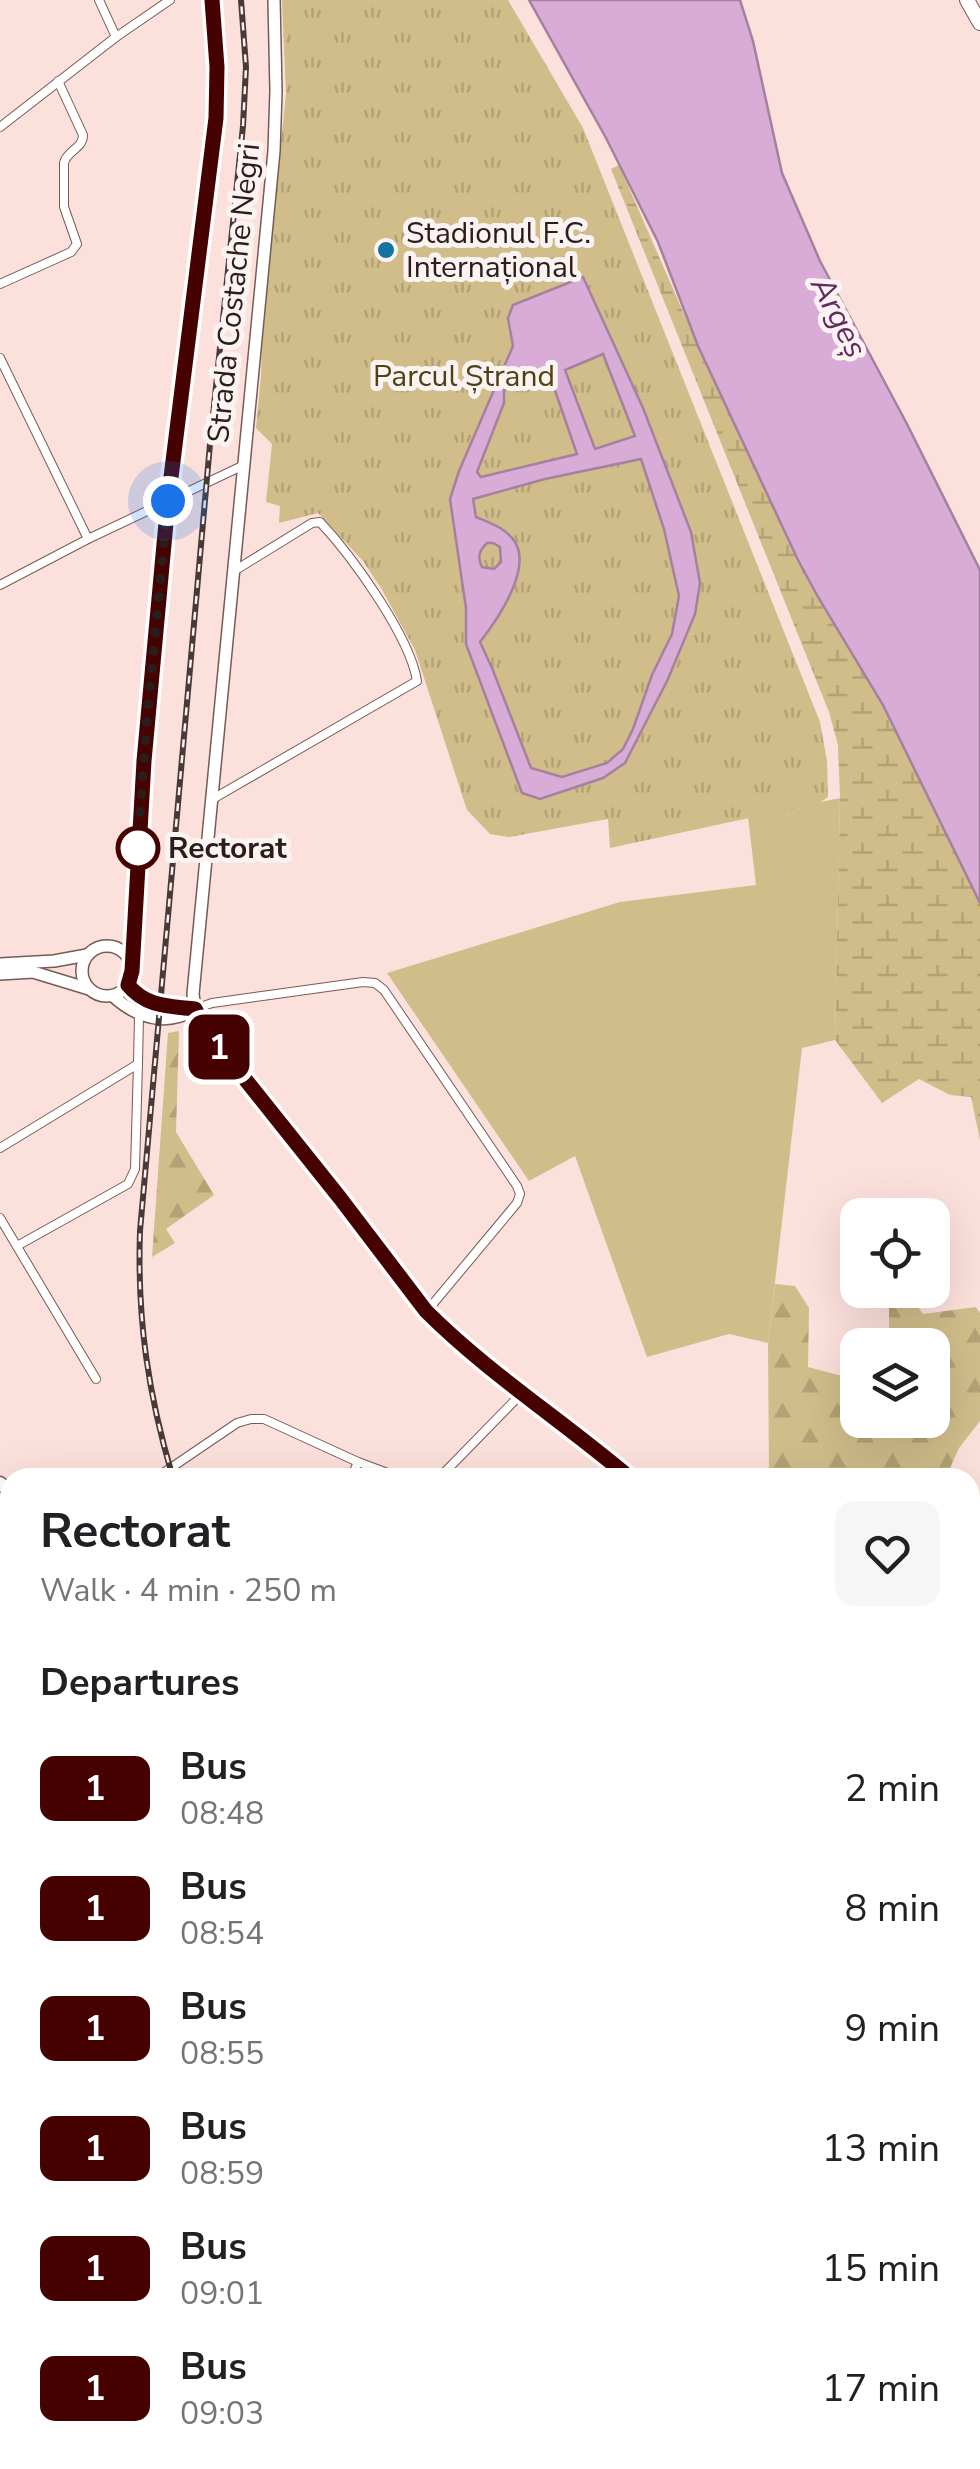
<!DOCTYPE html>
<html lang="en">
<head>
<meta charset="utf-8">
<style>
  body { margin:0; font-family:"Nunito Sans",sans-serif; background:#f6f6f6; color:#202124; height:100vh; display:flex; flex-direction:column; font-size:38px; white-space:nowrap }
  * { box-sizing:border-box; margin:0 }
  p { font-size:32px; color:#757577 }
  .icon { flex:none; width:55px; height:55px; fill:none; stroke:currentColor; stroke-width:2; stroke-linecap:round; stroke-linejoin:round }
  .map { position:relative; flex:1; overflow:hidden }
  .details { position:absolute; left:0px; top:1468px; width:980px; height:1002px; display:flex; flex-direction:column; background:#fff; border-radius:30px 30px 0 0; box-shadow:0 10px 40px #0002 }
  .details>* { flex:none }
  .badge { padding:0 20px; border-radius:15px; font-size:35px; line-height:65px }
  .tools { position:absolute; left:840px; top:1198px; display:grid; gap:20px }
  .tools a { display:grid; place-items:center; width:110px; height:110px; border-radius:20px; background:#fff; box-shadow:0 10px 40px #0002; font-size:50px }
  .you { position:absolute; width:50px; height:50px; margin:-25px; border:8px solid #fff; border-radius:50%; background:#1a73e8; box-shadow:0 0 0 15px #1a73e833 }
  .map>.badge { position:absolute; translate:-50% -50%; box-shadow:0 0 0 5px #fff }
  h2 { padding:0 40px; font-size:38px; line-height:90px }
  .round { display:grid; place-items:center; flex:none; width:105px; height:105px; border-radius:20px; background:#f6f6f6 }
  .headline { display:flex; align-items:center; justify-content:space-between; height:170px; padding:0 40px }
  h1 { font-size:48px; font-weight:700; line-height:75px }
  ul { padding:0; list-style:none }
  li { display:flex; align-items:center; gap:30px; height:120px; padding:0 40px }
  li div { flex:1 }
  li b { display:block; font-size:38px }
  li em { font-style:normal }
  li .badge { min-width:110px; font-weight:700; text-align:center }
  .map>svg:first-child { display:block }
</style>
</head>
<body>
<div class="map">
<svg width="980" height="2469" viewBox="0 0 980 2469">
  <defs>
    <pattern id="forest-firs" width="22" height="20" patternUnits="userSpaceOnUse" patternTransform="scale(2.5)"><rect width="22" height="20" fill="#d0bd8a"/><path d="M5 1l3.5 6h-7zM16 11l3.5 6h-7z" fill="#b3a276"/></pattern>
    <pattern id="wetland-marsh" width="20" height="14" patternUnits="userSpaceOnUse" patternTransform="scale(2.5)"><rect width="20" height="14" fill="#d0bd8a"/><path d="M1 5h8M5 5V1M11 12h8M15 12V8" fill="none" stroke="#b3a276"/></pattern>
    <pattern id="park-tufts" width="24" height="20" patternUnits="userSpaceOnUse" patternTransform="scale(2.5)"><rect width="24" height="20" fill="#d0bd8a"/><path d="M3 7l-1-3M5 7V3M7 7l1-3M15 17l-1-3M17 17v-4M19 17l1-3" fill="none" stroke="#b3a276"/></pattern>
  </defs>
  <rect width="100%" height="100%" fill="#fce0db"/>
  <path fill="#d0bd8a" d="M 840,798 L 835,1040 L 802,1048 L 768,1343 L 729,1334 L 647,1357 L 575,1156 L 529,1181 L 387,973 L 620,902 L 756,885 L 748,817 Z"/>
  <g fill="url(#forest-firs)">
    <path d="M 179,1031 L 176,1132 L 214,1195 L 166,1229 L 175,1243 L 152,1257 L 168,1033 Z"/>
    <path d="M 775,1284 L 795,1286 L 809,1308 L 808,1367 L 857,1380 L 858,1420 L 932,1420 L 932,1345 L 889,1345 L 889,1302 L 912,1299 L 923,1314 L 976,1307 L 980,1313 L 980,1421 L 959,1448 L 946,1477 L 769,1478 L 768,1343 Z"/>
  </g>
  <path fill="url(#wetland-marsh)" d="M 619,165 L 698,346 L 798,560 L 818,597 L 883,705 L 980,903 L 980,1140 L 971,1097 L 950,1095 L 919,1079 L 882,1103 L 835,1040 L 840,798 L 838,745 L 829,712 L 611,169 Z"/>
  <g fill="url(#park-tufts)">
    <path d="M 282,0 L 508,0 L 583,128 L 820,722 L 827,761 L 828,797 L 819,803 L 610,848 L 608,819 L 509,837 L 490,834 L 467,810 L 415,650 L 381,588 L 363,561 L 318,513 L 279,523 L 280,506 L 266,502 L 272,444 L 256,428 L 261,376 L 262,318 L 286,94 Z"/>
    <path d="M 429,2460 L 633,2460 L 647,2469 L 434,2469 Z"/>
  </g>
  <g fill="#d8acd6" stroke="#a4819e" stroke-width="2.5" fill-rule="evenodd">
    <path d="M 529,0 L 740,0 L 753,41 L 782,173 L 820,261 L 907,424 L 980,570 L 980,903 L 883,705 L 818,597 L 798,560 L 698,346 L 658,242 L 606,138 Z"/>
    <path d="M 583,277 L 643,408 L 691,532 L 700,583 L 695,614 L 668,679 L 625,763 L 603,778 L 540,799 L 522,793 L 466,644 L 466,608 L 450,499 L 459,471 L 513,346 L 508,318 L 513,305 ZM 603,354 L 635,436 L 595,449 L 565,370 ZM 549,373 L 577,454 L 481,477 L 477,472 L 504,403 L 504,390 ZM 641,459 L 664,529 L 679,596 L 672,634 L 652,675 L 633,729 L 623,749 L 607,763 L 562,777 L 531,768 L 492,668 L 480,642 C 497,620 532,570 515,542 C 506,528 490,523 476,517 L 473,499 L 545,479 ZM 487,543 L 493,543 L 500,547 L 501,562 L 494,569 L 482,567 C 477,557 479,551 487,543 Z"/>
  </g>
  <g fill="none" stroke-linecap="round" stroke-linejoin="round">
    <defs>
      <g id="minor">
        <path d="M 99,0 L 116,37"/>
        <path d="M 0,127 L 116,37 L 170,0"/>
        <path d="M 0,284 L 71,252 L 77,244 L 64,207 L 64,163 C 67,150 83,149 83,135 L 58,81"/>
        <path d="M 0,358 L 88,539"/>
        <path d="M 0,585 L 88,539 L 242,466"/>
        <path d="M 211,800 L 417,681 C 410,636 351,555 320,522 L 312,523 L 234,571"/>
        <path d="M 195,1009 L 212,1003 L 363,982 L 375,983 L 384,990 L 517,1186 L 520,1194 L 517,1203 L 427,1311"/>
        <path d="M 0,1148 L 138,1064 L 139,1015"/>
        <path d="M 0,1218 L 96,1379"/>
        <path d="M 17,1246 L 128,1184 L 135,1169 L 138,1064"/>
        <path d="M 156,1478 L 237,1423 L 251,1419 L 264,1419 L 358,1462 L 401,1478"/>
        <path d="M 351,1478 L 358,1462"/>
        <path d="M 439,1478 L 522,1393"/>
        <path d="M 0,1817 L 10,1854"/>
        <path d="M 970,1968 L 980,1975"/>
        <path d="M 970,1996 L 980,1984"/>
        <path d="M 0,2002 L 10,1999"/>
        <path d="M 970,2080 L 980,2089"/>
        <path d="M 0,2160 L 5,2156 L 5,2116 L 10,2112"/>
        <path d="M 0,2206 L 10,2206"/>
        <path d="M 82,2460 L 84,2469"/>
      </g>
      <g id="tertiary">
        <path d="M 195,1009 L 209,1035 L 340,1198 L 427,1311 C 488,1373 563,1421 630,1478"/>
        <path d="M 970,1783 L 980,1790"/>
        <path d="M 787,2460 L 788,2469"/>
      </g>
      <g id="secondary">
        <circle cx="107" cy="971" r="25"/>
        <path d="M 0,964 L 54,961 L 87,955"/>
        <path d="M 131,964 L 146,730 L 168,501 L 216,118 L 217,67 L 212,0"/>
        <path d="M 0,974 L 33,972 L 89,989"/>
        <path d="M 128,985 C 146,1007 169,1007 195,1009"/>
        <path d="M 113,996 C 137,1018 167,1027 195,1009"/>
        <path d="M 195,1009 L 193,994 L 274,151 L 276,91 L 274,0"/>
      </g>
      <g id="primary">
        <path d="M 0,1483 L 10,1492"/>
        <path d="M 0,1673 L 10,1681"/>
        <path d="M 970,2301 L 980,2308"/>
        <path d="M 970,2458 L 980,2466"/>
      </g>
      <path id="motorway" d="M 967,0 L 980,23"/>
    </defs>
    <use href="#minor" stroke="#785a55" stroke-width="10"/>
    <use href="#tertiary" stroke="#785a55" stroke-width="12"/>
    <use href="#secondary" stroke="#785a55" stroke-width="14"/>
    <use href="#primary" stroke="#785a55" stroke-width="15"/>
    <use href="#motorway" stroke="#785a55" stroke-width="16"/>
    <use href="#minor" stroke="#fff" stroke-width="8"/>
    <use href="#tertiary" stroke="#fff" stroke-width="10"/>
    <use href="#secondary" stroke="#fff" stroke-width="11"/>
    <use href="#primary" stroke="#fff" stroke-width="12"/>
    <use href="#motorway" stroke="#fff" stroke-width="14"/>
    <defs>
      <g id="rail">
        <path d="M 173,1478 C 148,1394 137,1319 140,1231 L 210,444 L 243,126 L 246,67 L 241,0"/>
        <path d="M 970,2218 L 980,2226"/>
      </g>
    </defs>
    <use href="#rail" stroke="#493a38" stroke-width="6"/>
    <use href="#rail" stroke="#faf3f1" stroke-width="2.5" stroke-dasharray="8" stroke-linecap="butt"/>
  </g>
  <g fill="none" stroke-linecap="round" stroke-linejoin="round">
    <defs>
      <path id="line" d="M 212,0 L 217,67 L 216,118 L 168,501 L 144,761 L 132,971 L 128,985 C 146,1007 169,1006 195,1009 L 209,1034 L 340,1198 L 426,1311 C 488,1373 563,1421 630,1478"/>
    </defs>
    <use href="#line" stroke="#fff" stroke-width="22"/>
    <use href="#line" stroke="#460101" stroke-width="15"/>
    <path stroke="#2a1d1b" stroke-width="10" stroke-dasharray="0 18" d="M 138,848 L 146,730 L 168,501"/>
  </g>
  <circle fill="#1473a1" stroke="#faf3f1" stroke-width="4" cx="386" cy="250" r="10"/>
  <circle fill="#fff" stroke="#460101" stroke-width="5" cx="138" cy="848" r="20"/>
  <g text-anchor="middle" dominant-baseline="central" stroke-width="10" stroke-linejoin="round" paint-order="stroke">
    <g font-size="30" fill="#2a1d1b" stroke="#faf3f1" text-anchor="start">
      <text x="406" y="233">Stadionul F.C.<tspan x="406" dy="34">Internațional</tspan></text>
    </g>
    <g font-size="30" fill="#2a1d1b" stroke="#faf3f1">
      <text transform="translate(234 293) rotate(-84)">Strada Costache Negri</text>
    </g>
    <g font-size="30" fill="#504115" stroke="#faf3f1">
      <text x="464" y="376">Parcul Ștrand</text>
    </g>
    <g font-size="30" font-weight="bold" fill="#2a1d1b" stroke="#faf3f1" text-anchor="start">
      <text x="168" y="848">Rectorat</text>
    </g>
    <g font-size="32" font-style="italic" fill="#612b60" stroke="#faf3f1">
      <text transform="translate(839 317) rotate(63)">Argeș</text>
    </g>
  </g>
</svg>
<div class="tools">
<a><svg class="icon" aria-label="locate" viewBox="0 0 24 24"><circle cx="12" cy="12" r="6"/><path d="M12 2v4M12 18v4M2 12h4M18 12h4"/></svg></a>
<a><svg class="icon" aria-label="layers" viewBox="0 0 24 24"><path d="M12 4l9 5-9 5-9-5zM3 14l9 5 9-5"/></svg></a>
</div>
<div class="you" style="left:168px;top:501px"></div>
<b class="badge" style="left:219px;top:1047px;background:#460101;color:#fff">1</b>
<section class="details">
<div class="headline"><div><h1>Rectorat</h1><p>Walk · 4 min · 250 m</p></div><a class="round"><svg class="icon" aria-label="heart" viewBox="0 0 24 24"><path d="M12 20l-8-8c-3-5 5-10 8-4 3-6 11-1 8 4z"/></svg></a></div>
<h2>Departures</h2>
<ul>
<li><span class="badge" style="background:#460101;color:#fff">1</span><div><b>Bus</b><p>08:48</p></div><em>2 min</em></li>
<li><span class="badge" style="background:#460101;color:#fff">1</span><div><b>Bus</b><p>08:54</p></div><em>8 min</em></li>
<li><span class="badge" style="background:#460101;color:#fff">1</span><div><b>Bus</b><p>08:55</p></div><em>9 min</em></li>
<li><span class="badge" style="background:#460101;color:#fff">1</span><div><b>Bus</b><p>08:59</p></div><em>13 min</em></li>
<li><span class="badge" style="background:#460101;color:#fff">1</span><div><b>Bus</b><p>09:01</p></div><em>15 min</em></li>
<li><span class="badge" style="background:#460101;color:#fff">1</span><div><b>Bus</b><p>09:03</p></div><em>17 min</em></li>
</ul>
</section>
</div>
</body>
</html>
